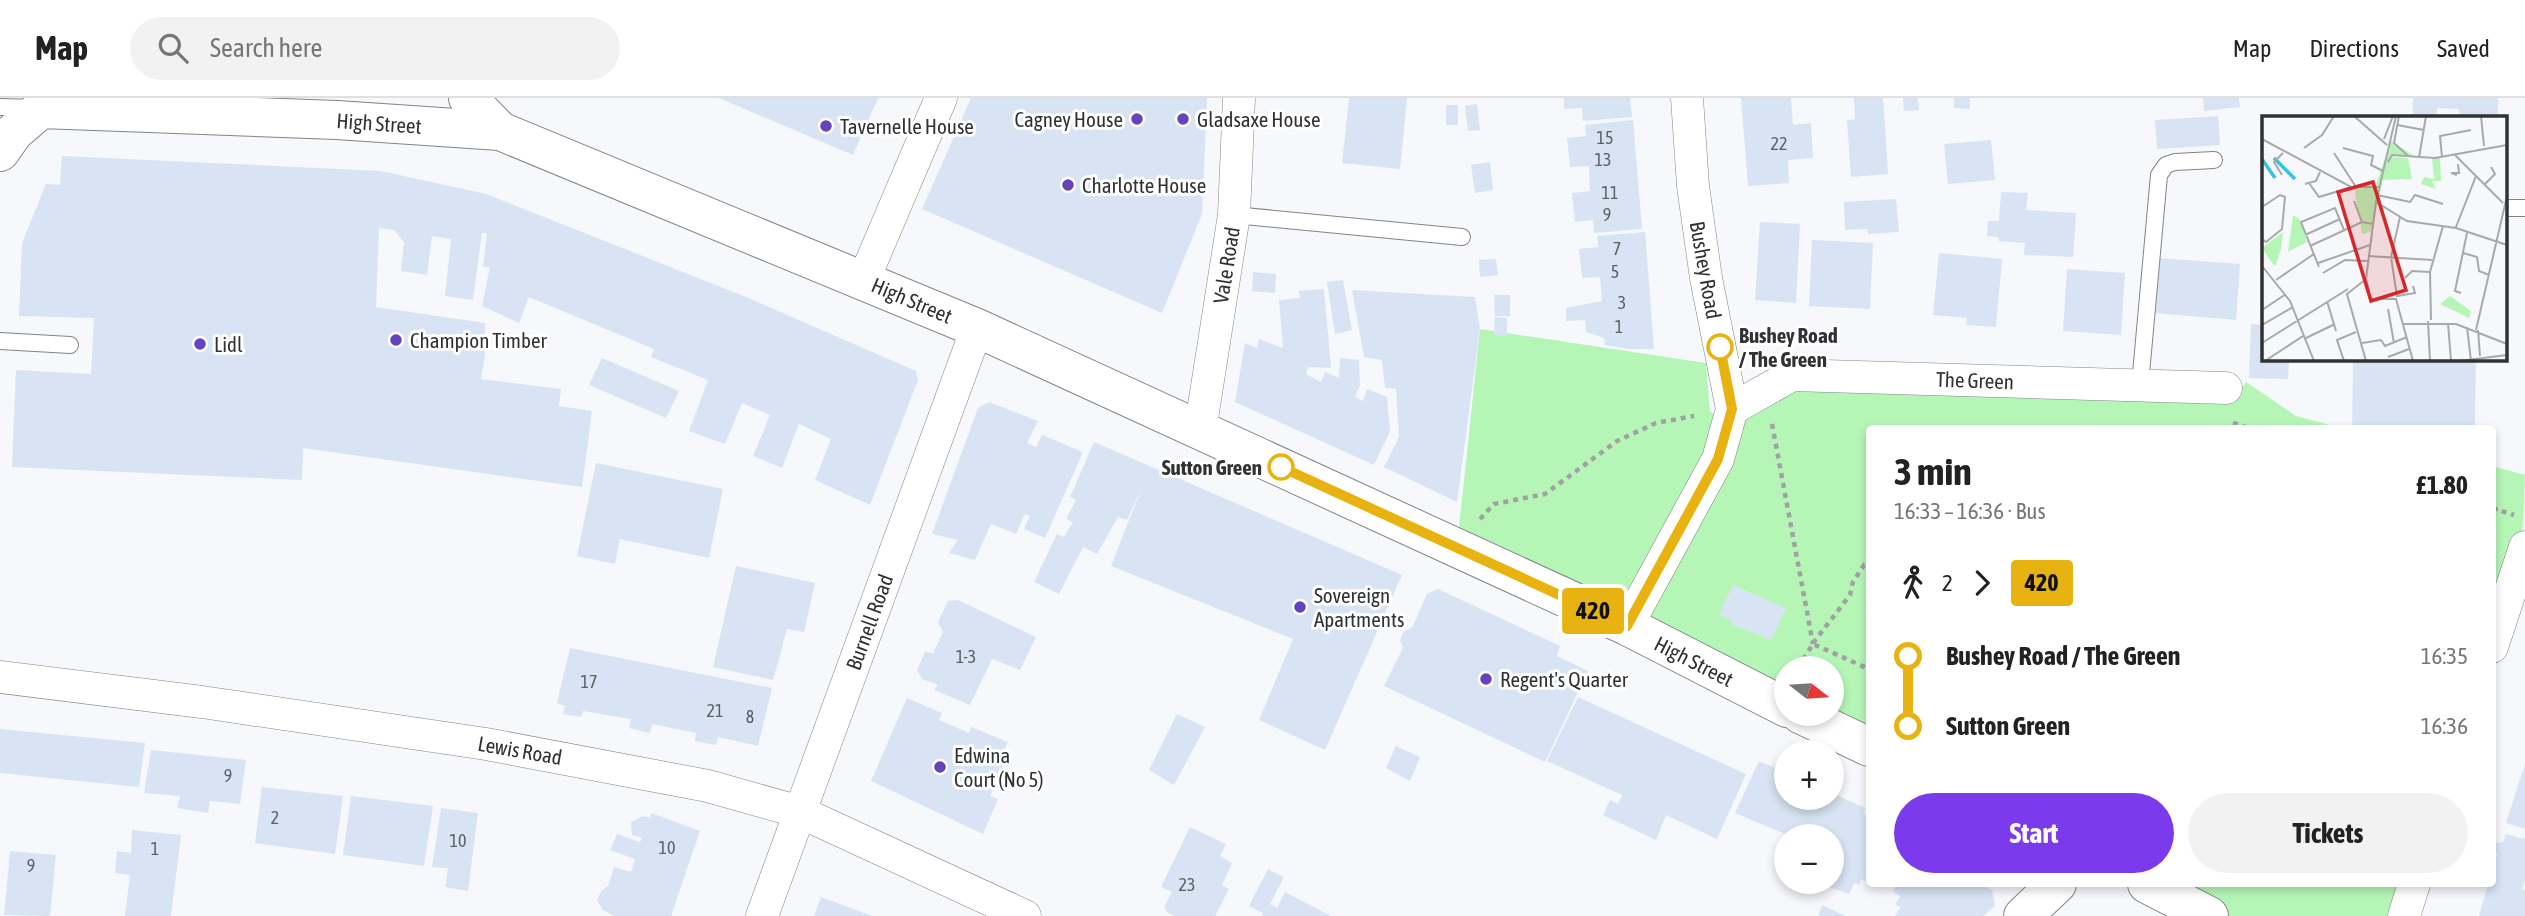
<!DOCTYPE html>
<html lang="en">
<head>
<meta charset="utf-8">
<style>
  body { margin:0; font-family:"Asap Condensed",sans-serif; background:#f2f2f2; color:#222; height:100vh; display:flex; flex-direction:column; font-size:26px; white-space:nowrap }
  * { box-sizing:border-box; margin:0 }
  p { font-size:23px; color:#767676 }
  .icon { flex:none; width:38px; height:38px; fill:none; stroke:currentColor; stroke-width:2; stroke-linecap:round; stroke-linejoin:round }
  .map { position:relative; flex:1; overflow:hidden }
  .details { position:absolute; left:1866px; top:327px; width:630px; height:462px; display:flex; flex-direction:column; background:#fff; border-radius:7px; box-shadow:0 4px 10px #0003 }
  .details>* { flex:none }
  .badge { padding:0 14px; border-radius:5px; font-size:24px; line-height:46px }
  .needle { width:46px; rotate:107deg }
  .tools { position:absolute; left:1774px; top:558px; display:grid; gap:14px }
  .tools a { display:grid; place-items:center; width:70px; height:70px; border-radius:50%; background:#fff; box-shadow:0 4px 10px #0003; font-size:35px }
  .map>.badge { position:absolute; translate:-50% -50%; box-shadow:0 0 0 4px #fff }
  .legs { display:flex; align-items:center; gap:10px; height:77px; padding:0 28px; font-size:23px }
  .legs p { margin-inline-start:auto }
  .head { display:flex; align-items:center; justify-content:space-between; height:119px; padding:0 28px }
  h1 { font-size:38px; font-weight:700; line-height:52px }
  .primary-button { display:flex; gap:14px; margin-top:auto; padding:14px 28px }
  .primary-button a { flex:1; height:80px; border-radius:42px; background:#7c3aed; color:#fff; font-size:28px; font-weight:700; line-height:80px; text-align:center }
  .primary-button a+a { background:#f2f2f2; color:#222 }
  ul { padding:0 28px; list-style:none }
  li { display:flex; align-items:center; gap:24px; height:70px; font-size:26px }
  li i { display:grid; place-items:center; width:10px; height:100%; margin:0 9px; background:currentColor }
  li i::after { content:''; width:18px; height:18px; margin:-9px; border:5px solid; border-radius:50%; background:#fff }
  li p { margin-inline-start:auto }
  li:first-child i { background:linear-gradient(#0000 50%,currentColor 0) }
  li:last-child i { background:linear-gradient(currentColor 50%,#0000 0) }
  header { display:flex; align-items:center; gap:42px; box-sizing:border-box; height:98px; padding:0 35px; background:#fff; border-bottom:2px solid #e0e0e0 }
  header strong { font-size:33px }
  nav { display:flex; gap:38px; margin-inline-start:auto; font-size:24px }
  .search { width:490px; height:63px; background:#f2f2f2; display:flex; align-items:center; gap:18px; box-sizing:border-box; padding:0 24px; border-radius:38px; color:#767676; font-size:26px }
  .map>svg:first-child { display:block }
</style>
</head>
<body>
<header>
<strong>Map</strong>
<div class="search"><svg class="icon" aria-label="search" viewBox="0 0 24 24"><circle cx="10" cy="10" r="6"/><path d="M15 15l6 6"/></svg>Search here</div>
<nav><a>Map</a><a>Directions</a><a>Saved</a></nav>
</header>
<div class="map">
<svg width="2525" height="818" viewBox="0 0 2525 818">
  <rect width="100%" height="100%" fill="#f6f8fb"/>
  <g fill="#b5f6b7">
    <path d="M 1480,231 L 1706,265 L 1710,314 L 1730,323 L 1806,287 L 2231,305 L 2246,284 L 2296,318 L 2345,331 L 1869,331 L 1869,649 L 1832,616 L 1832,570 L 1787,570 L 1787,610 L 1457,449 Z"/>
    <path d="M 2492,368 L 2525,377 L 2523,429 L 2492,522 Z"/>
    <path d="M 2147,786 L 2405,786 L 2394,818 L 2209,818 Z"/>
  </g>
  <g fill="#d8e4f3">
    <path d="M 719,0 L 878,0 L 853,57 Z"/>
    <path d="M 971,0 L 1207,0 L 1202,116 L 1162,215 L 922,111 Z"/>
    <path d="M 1349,0 L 1407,0 L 1400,71 L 1342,65 Z"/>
    <path d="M 1564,0 L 1630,0 L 1632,19 L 1583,23 L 1582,10 L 1564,11 Z"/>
    <path d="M 1741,0 L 1791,0 L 1793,27 L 1811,25 L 1813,60 L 1788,62 L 1789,85 L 1748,88 Z"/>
    <path d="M 1854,0 L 1883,0 L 1888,76 L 1851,79 L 1847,22 L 1855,21 Z"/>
    <path d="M 1903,0 L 1918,0 L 1919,12 L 1904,13 Z"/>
    <path d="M 1954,0 L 1970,0 L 1970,11 L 1954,10 Z"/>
    <path d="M 2203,0 L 2239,0 L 2240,9 L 2204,13 Z"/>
    <path d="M 2413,0 L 2498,0 L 2498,17 L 2459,17 L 2459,11 L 2437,10 L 2437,18 L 2413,18 Z"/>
    <path d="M 1477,6 L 1480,32 L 1468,33 L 1465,8 Z"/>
    <rect x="1446" y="7" width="12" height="20"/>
    <path d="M 2218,18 L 2220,47 L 2157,51 L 2155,22 Z"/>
    <path d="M 1633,22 L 1642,131 L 1594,135 L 1593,122 L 1575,124 L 1572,95 L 1590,93 L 1589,68 L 1570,69 L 1567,40 L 1586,38 L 1585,27 Z"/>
    <path d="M 1991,42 L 1995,82 L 1948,86 L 1944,46 Z"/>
    <path d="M 62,58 L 381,73 L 486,96 L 746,199 L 916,273 L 918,282 L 870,407 L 815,382 L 831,341 L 799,326 L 782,370 L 753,358 L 770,317 L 742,305 L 725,346 L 689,333 L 708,282 L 651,259 L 654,251 L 529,199 L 519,225 L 482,208 L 490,169 L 483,169 L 487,135 L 482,135 L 473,202 L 445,198 L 451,141 L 432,138 L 427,177 L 401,173 L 404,144 L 394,132 L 379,130 L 376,209 L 485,225 L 485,258 L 481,281 L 561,291 L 559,308 L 592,313 L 582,389 L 303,350 L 302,382 L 12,369 L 16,272 L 91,276 L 94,220 L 19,218 L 22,145 L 46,86 L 60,87 Z"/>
    <path d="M 1490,64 L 1493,92 L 1475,95 L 1471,67 Z"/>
    <path d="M 2001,94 L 2028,95 L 2026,112 L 2076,115 L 2073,159 L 2024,157 L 2025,145 L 1999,143 L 1998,139 L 1987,138 L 1988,123 L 1999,123 Z"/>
    <path d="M 1896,101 L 1899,134 L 1868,136 L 1867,131 L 1845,132 L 1844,104 Z"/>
    <path d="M 1760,124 L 1800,126 L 1796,205 L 1755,202 Z"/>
    <path d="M 1645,134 L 1654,251 L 1629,251 L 1605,247 L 1604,240 L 1586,234 L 1585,222 L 1566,223 L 1566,210 L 1602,203 L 1600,179 L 1582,180 L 1579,151 L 1598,149 L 1597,138 Z"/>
    <path d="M 1812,142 L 1873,145 L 1870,211 L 1809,208 Z"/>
    <path d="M 1939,155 L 2002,161 L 1996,229 L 1966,227 L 1967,220 L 1933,217 Z"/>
    <path d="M 2159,160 L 2240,166 L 2236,222 L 2155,215 Z"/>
    <path d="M 1496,161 L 1498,177 L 1480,179 L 1479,162 Z"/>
    <path d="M 2067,171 L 2125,175 L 2121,237 L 2063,233 Z"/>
    <path d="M 1253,174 L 1276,176 L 1275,195 L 1252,193 Z"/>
    <path d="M 1343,182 L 1352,232 L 1335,236 L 1327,184 Z"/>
    <path d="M 1324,191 L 1331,270 L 1308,269 L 1306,276 L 1321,284 L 1325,274 L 1339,280 L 1340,260 L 1359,262 L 1360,287 L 1355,299 L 1363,303 L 1367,291 L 1387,299 L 1390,333 L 1374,367 L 1235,304 L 1245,245 L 1257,250 L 1259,241 L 1283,250 L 1279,202 L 1300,200 L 1299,193 Z"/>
    <path d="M 1352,192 L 1475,199 L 1480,231 L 1457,404 L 1384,369 L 1399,339 L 1396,291 L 1385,290 L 1382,262 L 1364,259 Z"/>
    <path d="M 1494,197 L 1510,197 L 1510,218 L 1495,218 Z"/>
    <path d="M 1495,219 L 1507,220 L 1507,238 L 1494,237 Z"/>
    <path d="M 2251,226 L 2264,227 L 2264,261 L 2289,261 L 2288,281 L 2249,280 Z"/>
    <path d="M 602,260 L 679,293 L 666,320 L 589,287 Z"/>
    <path d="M 2353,261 L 2476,261 L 2475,331 L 2352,331 Z"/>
    <path d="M 989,304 L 1038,323 L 1027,345 L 1036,349 L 1042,337 L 1083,354 L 1045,440 L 1024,431 L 1030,418 L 1025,416 L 1016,436 L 991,426 L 975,462 L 949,455 L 958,442 L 932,436 L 978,310 Z"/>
    <path d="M 1094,344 L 1402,477 L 1325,652 L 1259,622 L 1293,541 L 1111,468 L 1142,389 L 1127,422 L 1118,419 L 1097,456 L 1083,449 L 1059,496 L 1034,484 L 1057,436 L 1064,439 L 1073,424 L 1066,421 L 1076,402 L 1070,399 Z"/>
    <path d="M 596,365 L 723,391 L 709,460 L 620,441 L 615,466 L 577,458 Z"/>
    <path d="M 736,468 L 815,485 L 804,534 L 787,531 L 773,582 L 713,569 Z"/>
    <path d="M 1733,487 L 1786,510 L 1771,542 L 1731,526 L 1732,523 L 1719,517 Z"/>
    <path d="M 1438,491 L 1560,548 L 1557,558 L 1588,573 L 1545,664 L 1384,588 L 1403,550 L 1400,542 L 1404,533 L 1412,530 L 1427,496 Z"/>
    <path d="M 958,502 L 1036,539 L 1020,572 L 992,561 L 970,607 L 934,592 L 938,587 L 922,581 L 917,572 L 925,554 L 933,555 L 943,534 L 938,524 L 948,503 Z"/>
    <path d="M 570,550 L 772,590 L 758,648 L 718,639 L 716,647 L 695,643 L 696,635 L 652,626 L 650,635 L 629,630 L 631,621 L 583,613 L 581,619 L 563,616 L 565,608 L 557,605 Z"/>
    <path d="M 1578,599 L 1746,676 L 1717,741 L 1666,717 L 1656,742 L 1603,717 L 1610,702 L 1618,706 L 1622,697 L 1547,663 Z"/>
    <path d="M 907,600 L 942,615 L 939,622 L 969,635 L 971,629 L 1008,644 L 1004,652 L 1008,655 L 990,698 L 998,701 L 983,736 L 871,683 Z"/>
    <path d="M 1177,616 L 1205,629 L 1174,687 L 1149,672 Z"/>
    <path d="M 0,631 L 145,645 L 139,689 L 0,675 Z"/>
    <path d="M 1396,648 L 1420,659 L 1410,683 L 1386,670 Z"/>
    <path d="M 151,652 L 246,662 L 240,706 L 210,703 L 208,715 L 177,710 L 180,698 L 144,695 Z"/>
    <path d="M 1759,663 L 1787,675 L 1787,700 L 1832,700 L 1832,695 L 1865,710 L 1863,716 L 1869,718 L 1869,785 L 1861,781 L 1860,787 L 1854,785 L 1849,796 L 1817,785 L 1832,784 L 1832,738 L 1790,738 L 1735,715 Z"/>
    <path d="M 2525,666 L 2525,731 L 2506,725 Z"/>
    <path d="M 262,689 L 343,698 L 335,756 L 255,745 Z"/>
    <path d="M 351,698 L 433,708 L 424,768 L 343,757 Z"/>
    <path d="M 441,710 L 478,715 L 468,793 L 445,789 L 448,770 L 432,769 Z"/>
    <path d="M 651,715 L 700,733 L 671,818 L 614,818 L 603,812 L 597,802 L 601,793 L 608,788 L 614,769 L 631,774 L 635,761 L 610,752 L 617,736 L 640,744 L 642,740 L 632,737 L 631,724 L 643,718 L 650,720 Z"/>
    <path d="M 1190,729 L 1226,746 L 1220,758 L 1232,765 L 1222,787 L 1229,791 L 1215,818 L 1174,818 L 1167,814 L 1164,809 L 1172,794 L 1161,789 Z"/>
    <path d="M 132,732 L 181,737 L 171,818 L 125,818 L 130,777 L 115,775 L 117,753 L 131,755 Z"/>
    <path d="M 2506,736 L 2525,741 L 2525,782 L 2522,791 L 2525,792 L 2525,818 L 2479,818 L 2488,786 L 2492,786 L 2492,774 L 2497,757 L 2494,753 L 2496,745 L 2503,744 Z"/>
    <path d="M 10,753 L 56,757 L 50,818 L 4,817 Z"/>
    <path d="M 1268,771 L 1284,779 L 1270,806 L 1277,810 L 1285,794 L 1331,818 L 1262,818 L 1263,815 L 1249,808 Z"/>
    <path d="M 1896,786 L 1979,786 L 1992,792 L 1995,808 L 1983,818 L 1895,818 L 1901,809 L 1895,807 L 1900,798 L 1893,794 Z"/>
    <path d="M 821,799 L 872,818 L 814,818 Z"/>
    <path d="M 1822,807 L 1846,818 L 1818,818 Z"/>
  </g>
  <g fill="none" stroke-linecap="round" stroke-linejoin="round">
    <defs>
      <g id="service">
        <path d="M 0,9 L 33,10"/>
        <path d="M 2506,110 L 2525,110"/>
        <path d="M 1234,117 L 1462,139"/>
        <path d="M 0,243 L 70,247"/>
        <path d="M 2140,287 L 2159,77 L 2166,67 L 2175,64 L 2214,62"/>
      </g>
      <g id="minor">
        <path d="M 864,181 L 941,0"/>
        <path d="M 1732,311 L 1792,277 L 2226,290"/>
        <path d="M 1200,333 L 1234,117 L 1239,0"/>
        <path d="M 1627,528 L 1718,361 L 1732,311 L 1706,180 L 1693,88 L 1687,0"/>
        <path d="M 2492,549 L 2525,449"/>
        <path d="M 0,579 L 202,604 L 486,646 L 708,688 L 800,714 L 1025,818"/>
        <path d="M 762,818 L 977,230"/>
        <path d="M 2404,818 L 2414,786"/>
      </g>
      <path id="tertiary" d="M 2023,818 L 2057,786"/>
      <g id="secondary">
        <path d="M 468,0 L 500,33"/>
        <path d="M 0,54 L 14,34 L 41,11 L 337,22 L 500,33 L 977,230 L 1627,528 L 1787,610"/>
        <path d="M 1800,616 L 1869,649"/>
        <path d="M 2147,786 L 2209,818"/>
      </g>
    </defs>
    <use href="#service" stroke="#818486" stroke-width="18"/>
    <use href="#minor" stroke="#818486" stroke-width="33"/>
    <use href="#tertiary" stroke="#818486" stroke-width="40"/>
    <use href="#secondary" stroke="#818486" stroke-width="40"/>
    <g stroke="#a0a1a3" stroke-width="4.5" stroke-dasharray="5 5" stroke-linecap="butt">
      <path d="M 2233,325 L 2252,331"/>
      <path d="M 1772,326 L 1813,546"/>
      <path d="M 2492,410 L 2514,417"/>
      <path d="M 1480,421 L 1494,406 L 1545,396 L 1617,343 L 1656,325 L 1694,318"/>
      <path d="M 2492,422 L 2496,411 L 2493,412"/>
      <path d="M 1813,545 L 1850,497 L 1853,484 L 1864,467 L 1869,466"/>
      <path d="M 1798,570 L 1813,546 L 1869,571"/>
    </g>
    <use href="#service" stroke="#fff" stroke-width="16"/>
    <use href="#minor" stroke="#fff" stroke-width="32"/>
    <use href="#tertiary" stroke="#fff" stroke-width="38"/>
    <use href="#secondary" stroke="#fff" stroke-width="38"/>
  </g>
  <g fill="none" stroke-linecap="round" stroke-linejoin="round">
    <defs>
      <path id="line-1" d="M 1281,369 L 1627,528 L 1718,361 L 1732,311 L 1720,249"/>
    </defs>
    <use href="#line-1" stroke="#fff" stroke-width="16"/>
    <use href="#line-1" stroke="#e8b210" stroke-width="10"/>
  </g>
  <g fill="#6443bc" stroke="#fff" stroke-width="2.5">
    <circle cx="1137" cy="21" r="7"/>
    <circle cx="1183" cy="21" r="7"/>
    <circle cx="826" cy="28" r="7"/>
    <circle cx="1068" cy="87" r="7"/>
    <circle cx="396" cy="242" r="7"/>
    <circle cx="200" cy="246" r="7"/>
    <circle cx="1300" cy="509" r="7"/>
    <circle cx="1486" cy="581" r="7"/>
    <circle cx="940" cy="669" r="7"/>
  </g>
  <g fill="#fff" stroke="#e8b210" stroke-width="3.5">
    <circle cx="1720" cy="249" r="12"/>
    <circle cx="1281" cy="369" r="12"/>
  </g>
  <g text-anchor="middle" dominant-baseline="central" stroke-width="6" stroke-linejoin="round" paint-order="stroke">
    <g font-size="18" fill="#5b5e63">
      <text x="1605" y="39">15</text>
      <text x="1779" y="45">22</text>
      <text x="1603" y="61">13</text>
      <text x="1610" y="94">11</text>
      <text x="1607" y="116">9</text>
      <text x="1617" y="150">7</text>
      <text x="1615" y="173">5</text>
      <text x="1622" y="204">3</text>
      <text x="1619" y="228">1</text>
      <text x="966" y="558">1-3</text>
      <text x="589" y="583">17</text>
      <text x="715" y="612">21</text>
      <text x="750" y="618">8</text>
      <text x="228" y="677">9</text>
      <text x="275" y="719">2</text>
      <text x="458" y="742">10</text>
      <text x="667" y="749">10</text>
      <text x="155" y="750">1</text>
      <text x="31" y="767">9</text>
      <text x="1187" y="786">23</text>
    </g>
    <g font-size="21" fill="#313233" stroke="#fff" text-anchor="start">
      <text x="1123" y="21" text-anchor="end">Cagney House</text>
      <text x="1197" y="21">Gladsaxe House</text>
      <text x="840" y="28">Tavernelle House</text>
      <text x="1082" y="87">Charlotte House</text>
      <text x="410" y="242">Champion Timber</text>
      <text x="214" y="246">Lidl</text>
      <text x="1314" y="497">Sovereign<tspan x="1314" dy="24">Apartments</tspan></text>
      <text x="1500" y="581">Regent's Quarter</text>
      <text x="954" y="657">Edwina<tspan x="954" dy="24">Court (No 5)</tspan></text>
    </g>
    <g font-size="21" fill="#313233" stroke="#fff">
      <text transform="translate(379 25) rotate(4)">High Street</text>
      <text transform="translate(1226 167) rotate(-81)">Vale Road</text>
      <text transform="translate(1706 172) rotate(80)">Bushey Road</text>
      <text transform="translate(912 202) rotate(23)">High Street</text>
      <text transform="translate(1975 282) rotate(2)">The Green</text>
      <text transform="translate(869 524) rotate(-70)">Burnell Road</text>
      <text transform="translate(1694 563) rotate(27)">High Street</text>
      <text transform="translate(520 652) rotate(10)">Lewis Road</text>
    </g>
    <g font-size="21" font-weight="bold" fill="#313233" stroke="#fff" text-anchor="start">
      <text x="1739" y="237">Bushey Road<tspan x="1739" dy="24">/ The Green</tspan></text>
      <text x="1262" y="369" text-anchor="end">Sutton Green</text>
    </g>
  </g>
  <g transform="translate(2262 18)">
    <rect width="245" height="245" fill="#f6f8fb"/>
    <path d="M 129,25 L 152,40 L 130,39 L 123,51 L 129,41 L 146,42 L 150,63 L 121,64 L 109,116 L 100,118 L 92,71 L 113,71 ZM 170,42 L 178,42 L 179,65 L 170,65 L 174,73 L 159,68 L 162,61 L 172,63 ZM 31,99 L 38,104 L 45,126 L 26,136 ZM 21,116 L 19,133 L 13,151 L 0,132 ZM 188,180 L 209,195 L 207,202 L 178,188 Z" fill="#b5f6b7"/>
    <path fill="none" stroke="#38c1e3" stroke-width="3.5" d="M 12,42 L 33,63M 0,43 L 13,62"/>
    <path fill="none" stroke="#a7a9ab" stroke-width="2" d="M 92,0 L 125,29M 134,0 L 114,86 L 104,163 L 109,183 L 134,183 L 151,245M 137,0 L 132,27 L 146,40M 219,0 L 222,30M 135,9 L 162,14M 0,23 L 89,71 L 117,71M 122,23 L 131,0M 42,32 L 60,19 L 72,0M 81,32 L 111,40 L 109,49 L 121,55M 72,37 L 94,71M 193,39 L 241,87M 180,41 L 178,20 L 209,14M 157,42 L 164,0M 126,46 L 130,39 L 173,42 L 245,29M 20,59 L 12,46 L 21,37M 195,59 L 189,57 L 197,57 L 196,48M 47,67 L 57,81 L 90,71M 43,68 L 54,65 L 58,56M 222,69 L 233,58 L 229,51M 115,79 L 148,86 L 153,79 L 181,88M 92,85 L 100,106M 114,86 L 145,105 L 194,112 L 245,129M 0,91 L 18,79 L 23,81 L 20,113 L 4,126 L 0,123M 138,101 L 129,141 L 135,180 L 153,177 L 151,170M 194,111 L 214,60M 43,119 L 78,103M 48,130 L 100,106 L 111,108M 201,137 L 215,141 L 217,155 L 227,159M 106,140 L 170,144M 56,147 L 108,129M 0,150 L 28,185 L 52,245M 57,151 L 39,106 L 73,92 L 82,114M 61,157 L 83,144 L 106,145M 143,162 L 150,155 L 168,156M 14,164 L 52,138M 199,177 L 193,175 L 205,117M 65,185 L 74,215M 126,193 L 132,227M 0,194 L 24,178M 169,204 L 168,156 L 181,110M 166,205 L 168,245M 186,207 L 189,245M 141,208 L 194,208 L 245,228M 0,209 L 31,191M 205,211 L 209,245M 214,214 L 245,80M 216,214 L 218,240M 42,223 L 73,208M 0,227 L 86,173M 100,227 L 119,224 L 123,230 L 145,221M 126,241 L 147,233M 3,245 L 41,220M 82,245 L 75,224 L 94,216M 104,245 L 85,178 L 104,163M 197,245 L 245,239"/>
    <path fill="#d62828" fill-opacity="0.15" stroke="#d62828" stroke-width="3.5" d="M 111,66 L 144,174 L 109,185 L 76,76 Z"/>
    <rect width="245" height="245" fill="none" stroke="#313233" stroke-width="3.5"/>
  </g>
</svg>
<div class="tools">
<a><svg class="needle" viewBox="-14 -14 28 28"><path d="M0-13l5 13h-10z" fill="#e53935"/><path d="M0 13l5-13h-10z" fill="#767676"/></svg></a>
<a>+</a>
<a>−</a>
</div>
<b class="badge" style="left:1593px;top:513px;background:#e8b210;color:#111">420</b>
<section class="details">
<div class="head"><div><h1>3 min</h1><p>16:33 – 16:36 · Bus</p></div><b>£1.80</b></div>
<div class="legs"><svg class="icon" aria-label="walk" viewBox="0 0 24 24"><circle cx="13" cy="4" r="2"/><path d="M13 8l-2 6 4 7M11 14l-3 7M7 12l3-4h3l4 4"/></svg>2<svg class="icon" aria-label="forward" viewBox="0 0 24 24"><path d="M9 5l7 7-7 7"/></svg><b class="badge" style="background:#e8b210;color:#111">420</b></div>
<ul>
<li><i style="color:#e8b210"></i><b>Bushey Road / The Green</b><p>16:35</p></li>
<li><i style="color:#e8b210"></i><b>Sutton Green</b><p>16:36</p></li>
</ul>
<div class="primary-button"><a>Start</a><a>Tickets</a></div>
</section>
</div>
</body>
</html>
